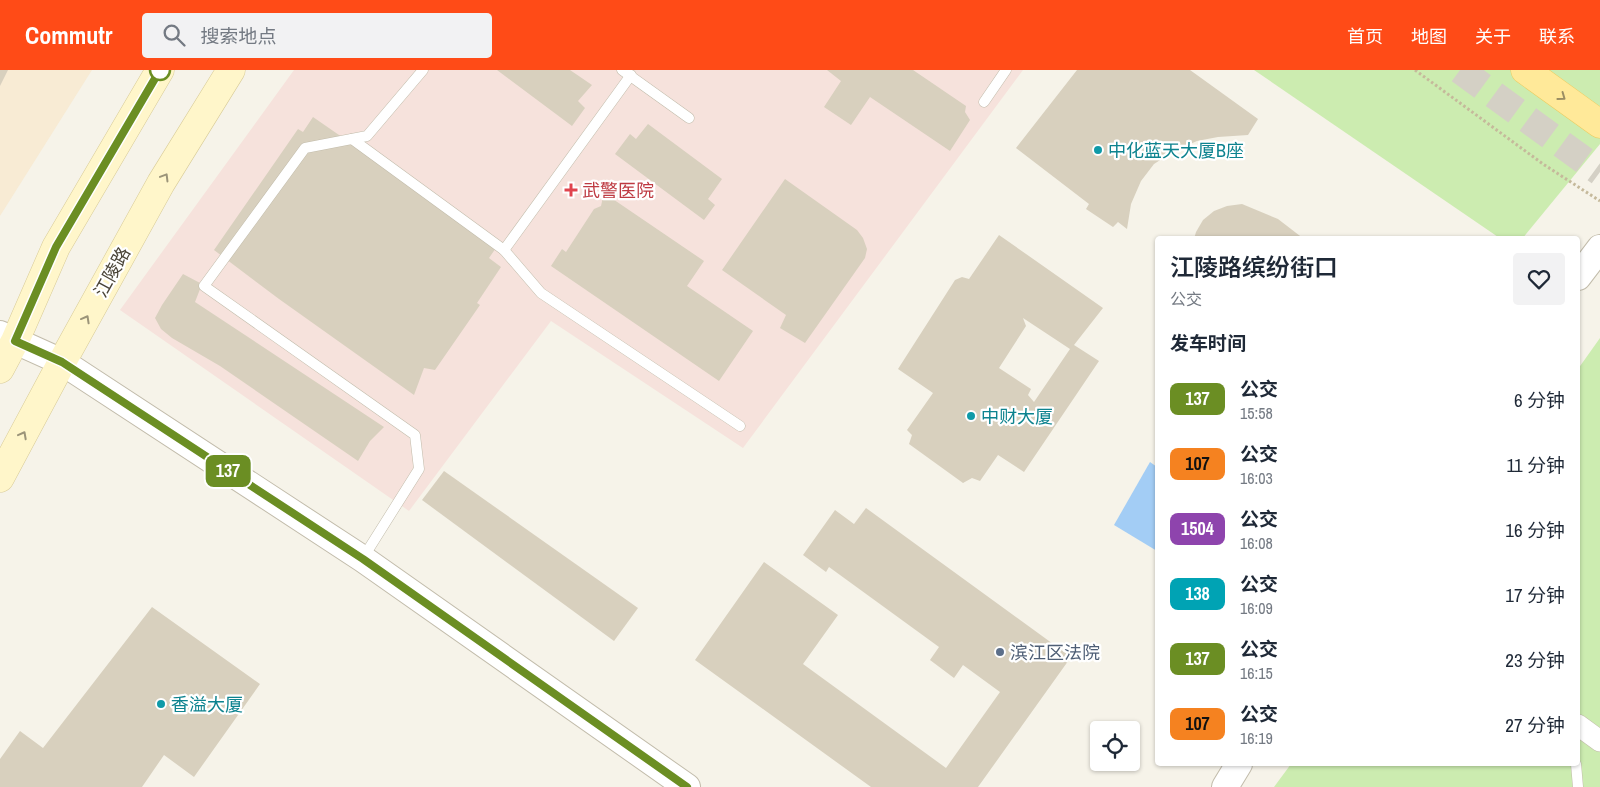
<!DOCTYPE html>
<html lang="zh">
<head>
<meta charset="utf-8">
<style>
  body { margin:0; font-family:"Archivo Narrow","Noto Sans SC",sans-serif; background:#f2f2f3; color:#1f2937; height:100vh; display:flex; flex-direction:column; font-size:19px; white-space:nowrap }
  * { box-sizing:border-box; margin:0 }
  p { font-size:16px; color:#747a83 }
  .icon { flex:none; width:28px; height:28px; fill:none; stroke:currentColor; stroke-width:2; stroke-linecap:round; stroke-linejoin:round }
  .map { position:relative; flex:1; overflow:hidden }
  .sheet { position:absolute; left:1155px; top:166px; width:425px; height:530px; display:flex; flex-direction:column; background:#fff; border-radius:5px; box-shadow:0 1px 4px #0004 }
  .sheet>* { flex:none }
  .badge { padding:0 10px; border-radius:8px; font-size:18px; line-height:32px }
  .fabs { position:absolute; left:1090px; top:651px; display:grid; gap:10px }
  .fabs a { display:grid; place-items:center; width:50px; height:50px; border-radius:5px; background:#fff; box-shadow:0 1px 4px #0004; font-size:25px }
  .map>.badge { position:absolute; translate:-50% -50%; box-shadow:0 0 0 2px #fff }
  h2 { padding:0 15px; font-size:19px; line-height:45px }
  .round { display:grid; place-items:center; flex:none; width:52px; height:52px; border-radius:5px; background:#f2f2f3 }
  .overview { display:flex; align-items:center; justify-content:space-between; height:85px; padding:0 15px }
  h1 { font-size:24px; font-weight:600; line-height:38px }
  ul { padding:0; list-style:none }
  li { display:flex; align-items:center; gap:15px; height:65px; padding:0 15px }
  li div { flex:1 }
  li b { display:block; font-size:19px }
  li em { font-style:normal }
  li .badge { min-width:55px; font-weight:700; text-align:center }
  header { display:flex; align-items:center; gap:30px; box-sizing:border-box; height:70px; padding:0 25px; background:#ff4b17; color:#fff }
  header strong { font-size:24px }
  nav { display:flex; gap:28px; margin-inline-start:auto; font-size:18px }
  .search { width:350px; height:45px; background:#f2f2f3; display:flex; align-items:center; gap:12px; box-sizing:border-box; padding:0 18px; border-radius:5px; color:#747a83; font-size:19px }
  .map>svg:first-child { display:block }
</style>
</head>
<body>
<header>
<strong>Commutr</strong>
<div class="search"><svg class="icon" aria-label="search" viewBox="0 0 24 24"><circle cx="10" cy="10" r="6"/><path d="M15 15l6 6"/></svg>搜索地点</div>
<nav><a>首页</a><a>地图</a><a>关于</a><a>联系</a></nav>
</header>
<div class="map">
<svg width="1600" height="717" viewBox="0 0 1600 717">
  <rect width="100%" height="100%" fill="#f6f3e9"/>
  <path fill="#f8ebd4" d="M 0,0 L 92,0 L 0,146 Z"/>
  <path fill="#f6e2dc" d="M 294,0 L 1023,0 L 743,378 L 551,251 L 409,441 L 120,240 Z"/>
  <g fill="#ccecb0">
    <path d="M 1254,0 L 1600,0 L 1600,74 L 1522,169 L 1501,169 Z"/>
    <path d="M 1600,268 L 1600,717 L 1274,717 L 1291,694 L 1578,694 L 1578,299 Z"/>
  </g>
  <path fill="#a3cdf5" d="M 1150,392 L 1157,397 L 1157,481 L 1114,455 Z"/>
  <g fill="#d8d0be" fill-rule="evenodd">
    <path d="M 0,0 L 8,0 L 0,16 Z"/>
    <path d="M 497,0 L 570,0 L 592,15 L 578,31 L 585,38 L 572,56 Z"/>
    <path d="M 827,0 L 913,0 L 966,36 L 965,42 L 970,50 L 950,81 L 870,27 L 851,55 L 824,37 L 841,11 Z"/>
    <path d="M 1077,0 L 1190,0 L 1258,49 L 1248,65 L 1218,67 L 1197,71 L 1174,81 L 1154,94 L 1141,111 L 1131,134 L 1127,159 L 1118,152 L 1113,157 L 1086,139 L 1089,134 L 1016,78 Z"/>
    <path d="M 313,47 L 498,175 L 489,188 L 501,197 L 477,233 L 480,235 L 435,300 L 424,298 L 414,325 L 279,229 L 214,180 L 298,59 L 303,62 Z"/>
    <path d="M 648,54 L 722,109 L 708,129 L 715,135 L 704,150 L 615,84 L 630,64 L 636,69 Z"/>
    <path d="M 785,109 L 857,160 L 863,168 L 867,179 L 865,188 L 805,273 L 780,258 L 786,245 L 722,200 Z"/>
    <path d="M 604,123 L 704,191 L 687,216 L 753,261 L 719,311 L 551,196 L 562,179 L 566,182 L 594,139 L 601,136 Z"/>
    <path d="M 1242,134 L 1278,149 L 1304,169 L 1194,169 L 1196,162 L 1203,150 L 1214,141 L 1227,136 Z"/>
    <path d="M 999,165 L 1103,238 L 1074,275 L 1099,291 L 1024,402 L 998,385 L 980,411 L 972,408 L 963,413 L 909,374 L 912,365 L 907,360 L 933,323 L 898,299 L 955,210 L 962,207 L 969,209 ZM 1023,248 L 1070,279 L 1034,332 L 1028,325 L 1031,319 L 999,298 L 1026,256 Z"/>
    <path d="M 183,204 L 202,214 L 195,232 L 384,357 L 370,371 L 358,391 L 220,296 L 172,268 L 161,259 L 155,248 L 162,235 Z"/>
    <path d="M 444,401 L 638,538 L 614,571 L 422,430 Z"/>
    <path d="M 866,438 L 1071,587 L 978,717 L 871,717 L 695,590 L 764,492 L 838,545 L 803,594 L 946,698 L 1000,622 L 963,595 L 954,608 L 930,590 L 939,577 L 829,497 L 826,502 L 803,485 L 835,440 L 854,454 Z"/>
    <path d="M 152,537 L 260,614 L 194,707 L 164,685 L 142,717 L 0,717 L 0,689 L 20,661 L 43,678 Z"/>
  </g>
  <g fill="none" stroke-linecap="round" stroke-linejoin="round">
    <path stroke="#d4d0c5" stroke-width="28" stroke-dasharray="28 14" stroke-linecap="butt" d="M 1460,0 L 1600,102"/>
    <defs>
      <g id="service">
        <path d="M 622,0 L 689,48"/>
        <path d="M 984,32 L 1006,0"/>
        <path d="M 352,69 L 504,180 L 631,5"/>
        <path d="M 504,180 L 541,223 L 740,356"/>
        <path d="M 363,488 L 419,399 L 415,365 L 204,216 L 305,78 L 367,66 L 423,0"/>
        <path d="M 1576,694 L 1578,717"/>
      </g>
      <path id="minor" d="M 1578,655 L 1600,671"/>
      <g id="tertiary">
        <path d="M 1578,207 L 1600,178"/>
        <path d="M 0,264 L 62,292 L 363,489 L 687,717"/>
        <path d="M 1225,717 L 1239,694"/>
      </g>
      <g id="secondary">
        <path d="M 0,299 L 15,271 L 56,177 L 160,0"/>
        <path d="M 0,408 L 62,292 L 161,113 L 231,0"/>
      </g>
      <path id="primary" d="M 1525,0 L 1600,54"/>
    </defs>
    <use href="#service" stroke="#c2bcab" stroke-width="11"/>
    <use href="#minor" stroke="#c2bcab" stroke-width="22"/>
    <use href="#tertiary" stroke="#c2bcab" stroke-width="28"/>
    <use href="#secondary" stroke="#d8cb96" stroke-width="29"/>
    <use href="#primary" stroke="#eccc61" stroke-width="29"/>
    <path stroke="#c5b99b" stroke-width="3" stroke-dasharray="2.5 2.5" stroke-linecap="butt" d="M 1415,0 L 1543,94 L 1600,131"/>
    <use href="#service" stroke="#fff" stroke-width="10"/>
    <use href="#minor" stroke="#fff" stroke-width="21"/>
    <use href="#tertiary" stroke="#fff" stroke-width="26"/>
    <use href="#secondary" stroke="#fff6ca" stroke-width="28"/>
    <use href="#primary" stroke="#ffe999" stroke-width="28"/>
  </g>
  <defs><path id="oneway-chevron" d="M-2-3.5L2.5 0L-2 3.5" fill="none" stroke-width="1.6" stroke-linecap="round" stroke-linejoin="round" transform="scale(1.25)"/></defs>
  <use stroke="#9b8e63" href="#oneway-chevron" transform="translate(1562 27) rotate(36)"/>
  <g stroke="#9b9479">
    <use href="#oneway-chevron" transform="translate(165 107) rotate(-59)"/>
    <use href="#oneway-chevron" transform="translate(86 249) rotate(-61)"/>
    <use href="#oneway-chevron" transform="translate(23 365) rotate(-62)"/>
  </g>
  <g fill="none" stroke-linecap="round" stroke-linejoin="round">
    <defs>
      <path id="line" d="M 160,0 L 56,177 L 15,271 L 62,292 L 363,489 L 687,717"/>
    </defs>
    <use href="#line" stroke="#fff" stroke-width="11"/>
    <use href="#line" stroke="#6b8e23" stroke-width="8"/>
  </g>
  <circle fill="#fff" stroke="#6b8e23" stroke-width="2.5" cx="160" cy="0" r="10"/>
  <g fill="#0f9aa8" stroke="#fff" stroke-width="2">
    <circle cx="1098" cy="80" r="5"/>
    <circle cx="971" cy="346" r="5"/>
    <circle cx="161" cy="634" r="5"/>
  </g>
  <path fill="#e0444e" stroke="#fff" stroke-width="2" d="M568.5 112.5h5v5h5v5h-5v5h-5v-5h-5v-5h5z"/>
  <circle fill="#5c6f8a" stroke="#fff" stroke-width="2" cx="1000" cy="582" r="5"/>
  <g text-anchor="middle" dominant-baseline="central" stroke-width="4.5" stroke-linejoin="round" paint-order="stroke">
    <g font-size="18" fill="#0d838f" stroke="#fff" text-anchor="start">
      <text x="1108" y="80">中化蓝天大厦B座</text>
      <text x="981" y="346">中财大厦</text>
      <text x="171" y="634">香溢大厦</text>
    </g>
    <g font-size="18" fill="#be3a42" stroke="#fff" text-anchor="start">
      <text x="582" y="120">武警医院</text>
    </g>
    <g font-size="18" fill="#4a4437" stroke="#fff">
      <text transform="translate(112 202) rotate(-61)">江陵路</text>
    </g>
    <g font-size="18" fill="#4e5e75" stroke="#fff" text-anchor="start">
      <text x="1010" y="582">滨江区法院</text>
    </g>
  </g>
</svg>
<div class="fabs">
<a><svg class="icon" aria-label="locate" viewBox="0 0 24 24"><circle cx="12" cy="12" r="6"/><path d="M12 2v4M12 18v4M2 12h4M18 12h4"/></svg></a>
</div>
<b class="badge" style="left:228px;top:401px;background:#6b8e23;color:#fff">137</b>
<section class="sheet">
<div class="overview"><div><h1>江陵路缤纷街口</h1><p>公交</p></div><a class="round"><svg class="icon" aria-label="heart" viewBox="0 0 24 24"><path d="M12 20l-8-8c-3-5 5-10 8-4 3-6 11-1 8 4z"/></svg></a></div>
<h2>发车时间</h2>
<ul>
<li><span class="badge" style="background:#6b8e23;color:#fff">137</span><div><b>公交</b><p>15:58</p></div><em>6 分钟</em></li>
<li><span class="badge" style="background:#f58220;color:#111">107</span><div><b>公交</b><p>16:03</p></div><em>11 分钟</em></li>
<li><span class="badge" style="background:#8e44ad;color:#fff">1504</span><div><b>公交</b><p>16:08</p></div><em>16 分钟</em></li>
<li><span class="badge" style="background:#00a3b4;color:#fff">138</span><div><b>公交</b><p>16:09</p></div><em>17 分钟</em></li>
<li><span class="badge" style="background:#6b8e23;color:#fff">137</span><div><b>公交</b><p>16:15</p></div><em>23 分钟</em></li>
<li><span class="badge" style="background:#f58220;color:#111">107</span><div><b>公交</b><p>16:19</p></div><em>27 分钟</em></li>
</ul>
</section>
</div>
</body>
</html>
